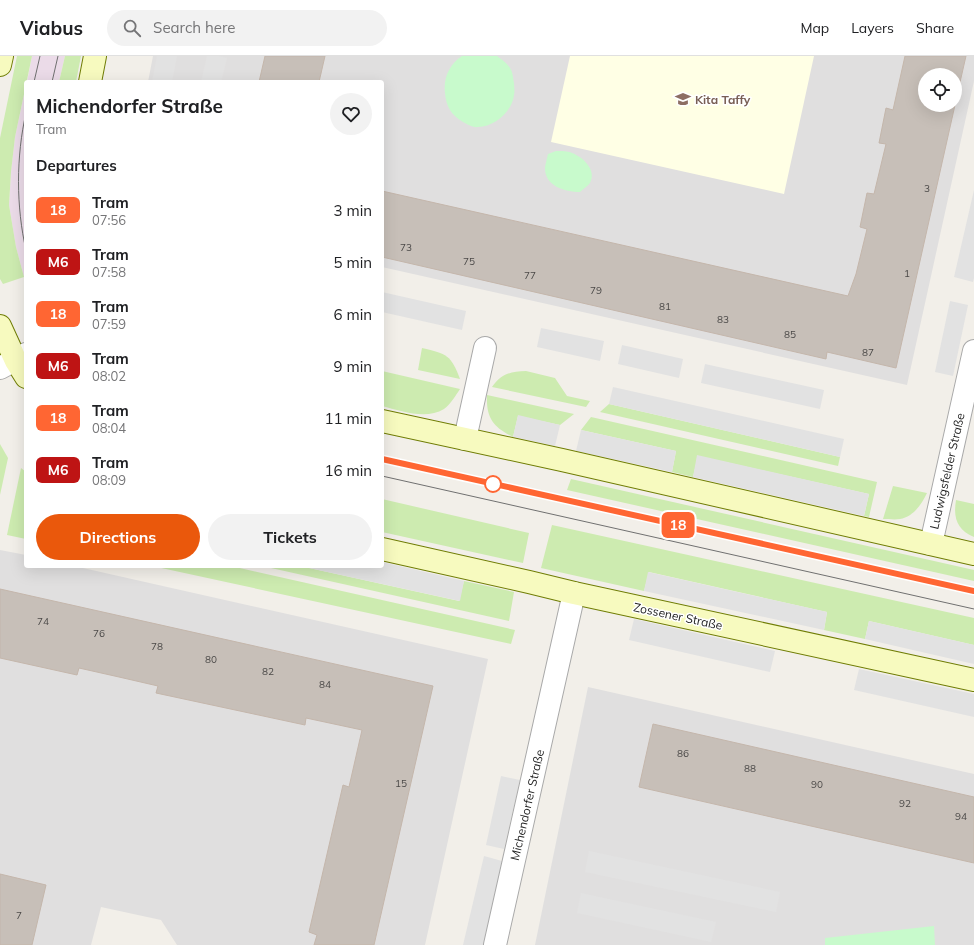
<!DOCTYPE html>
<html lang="en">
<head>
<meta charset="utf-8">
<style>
  body { margin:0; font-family:Mulish,sans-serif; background:#f2f2f2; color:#202124; height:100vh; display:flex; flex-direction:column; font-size:15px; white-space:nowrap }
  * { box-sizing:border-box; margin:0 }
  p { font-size:13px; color:#757577 }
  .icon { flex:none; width:22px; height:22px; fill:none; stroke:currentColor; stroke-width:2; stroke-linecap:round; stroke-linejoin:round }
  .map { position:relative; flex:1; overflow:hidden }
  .details { position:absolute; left:24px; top:24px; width:360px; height:488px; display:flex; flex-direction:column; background:#fff; border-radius:4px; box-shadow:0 4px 16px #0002 }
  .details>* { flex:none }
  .badge { padding:0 8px; border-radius:6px; font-size:14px; line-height:26px }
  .tools { position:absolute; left:918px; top:12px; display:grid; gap:8px }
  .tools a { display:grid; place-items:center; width:44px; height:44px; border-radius:50%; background:#fff; box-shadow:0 4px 16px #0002; font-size:20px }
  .map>.badge { position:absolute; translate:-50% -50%; box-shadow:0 0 0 2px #fff }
  h2 { padding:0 12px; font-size:15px; line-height:36px }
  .round { display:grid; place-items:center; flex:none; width:42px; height:42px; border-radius:21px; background:#f2f2f2 }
  .headline { display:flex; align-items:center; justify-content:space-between; height:68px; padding:0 12px }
  h1 { font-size:19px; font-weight:700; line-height:30px }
  .cta { display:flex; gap:8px; margin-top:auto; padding:8px 12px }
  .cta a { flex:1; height:46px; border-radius:24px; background:#ea580c; color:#fff; font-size:16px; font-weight:700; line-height:46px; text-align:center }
  .cta a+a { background:#f2f2f2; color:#202124 }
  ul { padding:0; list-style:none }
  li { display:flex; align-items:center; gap:12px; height:52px; padding:0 12px }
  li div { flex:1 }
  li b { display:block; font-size:15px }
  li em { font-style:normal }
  li .badge { min-width:44px; font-weight:700; text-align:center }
  header { display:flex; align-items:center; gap:24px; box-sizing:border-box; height:56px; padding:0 20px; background:#fff; border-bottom:1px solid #e0e0e0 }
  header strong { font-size:19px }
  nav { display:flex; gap:22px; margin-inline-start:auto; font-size:14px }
  .search { width:280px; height:36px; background:#f2f2f2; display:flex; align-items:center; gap:10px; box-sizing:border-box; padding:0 14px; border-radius:22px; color:#757577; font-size:15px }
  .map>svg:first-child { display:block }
</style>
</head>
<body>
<header>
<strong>Viabus</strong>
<div class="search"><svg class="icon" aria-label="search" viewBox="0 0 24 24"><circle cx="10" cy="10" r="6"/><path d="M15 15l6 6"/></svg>Search here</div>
<nav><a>Map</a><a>Layers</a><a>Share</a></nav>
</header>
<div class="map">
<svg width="974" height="889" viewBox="0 0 974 889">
  <rect width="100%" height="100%" fill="#f2efe9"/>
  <g fill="#e0dfdf" fill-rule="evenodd">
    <path d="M 153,0 L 974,0 L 974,25 L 907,329 L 382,211 L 382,26 L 148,26 ZM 925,19 L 955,19 L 955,49 L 925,49 Z"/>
    <path d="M 0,494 L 26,499 L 26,510 L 74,510 L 488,603 L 425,889 L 177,889 L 161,864 L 101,851 L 91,889 L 0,889 Z"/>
    <path d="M 588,631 L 974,718 L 974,889 L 535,889 Z"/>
  </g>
  <g fill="#ebdbe8">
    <path d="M 32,0 L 65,0 L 59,26 L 27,26 Z"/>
    <path d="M 26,29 L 26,220 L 24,221 L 16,191 L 9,149 L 11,116 L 15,81 Z"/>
  </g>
  <path fill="#ffffe5" d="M 570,0 L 814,0 L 784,138 L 551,86 Z"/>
  <g fill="#cdebb0">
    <path d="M 17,0 L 32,0 L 15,81 L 11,116 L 9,149 L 16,191 L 24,221 L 3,228 L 0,223 L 0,82 Z"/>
    <path d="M 65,0 L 81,0 L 76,26 L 59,26 Z"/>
    <path d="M 422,292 C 447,298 451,299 460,323 L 418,314 Z"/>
    <path d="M 382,315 L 460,333 C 456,339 450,349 444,353 C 426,364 401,355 382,350 Z"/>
    <path d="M 526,315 L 555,322 L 567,340 L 590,345 L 586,351 L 492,331 C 502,317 510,316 526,315 Z"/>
    <path d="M 487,339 L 574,358 L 560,369 L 518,360 L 513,381 C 493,371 486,362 487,339 Z"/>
    <path d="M 609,348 L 840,401 L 838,410 L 600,356 Z"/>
    <path d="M 591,361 L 877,426 L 869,461 L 864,460 L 869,438 L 698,400 L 693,421 L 672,416 L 676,395 L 581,374 Z"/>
    <path d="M 0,388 L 8,402 L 0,439 Z"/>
    <path d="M 21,412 L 26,416 L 26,483 L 7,479 Z"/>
    <path d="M 571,423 L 974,514 L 974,525 L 567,434 Z"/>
    <path d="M 893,430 L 927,437 C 922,448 913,461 900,463 C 895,464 888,463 883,463 Z"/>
    <path d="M 382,443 L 529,477 L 523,507 L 382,476 Z"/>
    <path d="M 956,444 L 974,448 L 974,481 C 957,474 953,462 956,444 Z"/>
    <path d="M 552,469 L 974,562 L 974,589 L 869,565 L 865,583 L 824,574 L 827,556 L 649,516 L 644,535 L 541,512 Z"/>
    <path d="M 152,510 L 231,510 L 515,574 L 511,588 Z"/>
    <path d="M 262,510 L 300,510 L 459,545 L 464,525 L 514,536 L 509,565 Z"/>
  </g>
  <g fill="#c8facc">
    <path d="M 462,0 L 497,0 C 501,3 507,7 510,12 C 513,16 513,23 514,27 C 514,31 515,35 514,39 C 512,56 494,71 478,71 C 473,72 467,68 463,66 C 451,59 446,50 445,37 C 443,21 450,8 462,0 Z"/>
    <path d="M 556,95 C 561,95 568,95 572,97 C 583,101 597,114 590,127 C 588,130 583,133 580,136 C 565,136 544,130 545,111 C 546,106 547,102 548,98 Z"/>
    <path d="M 934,870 L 935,889 L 825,889 L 825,882 Z"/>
  </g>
  <g fill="#e2e2e2">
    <path d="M 157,0 L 177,0 L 172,26 L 152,26 Z"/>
    <path d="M 207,0 L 219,0 L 227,2 L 221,26 L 201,26 Z"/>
    <path d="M 974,134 L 974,222 L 973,226 L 954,221 Z"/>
    <path d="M 382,236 L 466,255 L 462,274 L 382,256 Z"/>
    <path d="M 950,245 L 968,249 L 953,320 L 935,316 Z"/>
    <path d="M 541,272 L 604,285 L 600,305 L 537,291 Z"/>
    <path d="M 622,289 L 683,303 L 679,322 L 618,308 Z"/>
    <path d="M 705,308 L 824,334 L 820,353 L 701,327 Z"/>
    <path d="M 613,331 L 844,383 L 840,401 L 609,348 Z"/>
    <path d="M 518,359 L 560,369 L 555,390 L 513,381 Z"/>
    <path d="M 581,374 L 676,395 L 672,416 L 576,395 Z"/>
    <path d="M 697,399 L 869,438 L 864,460 L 693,421 Z"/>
    <path d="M 382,506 L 464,525 L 460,545 L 300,510 L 382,510 Z"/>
    <path d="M 648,516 L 827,556 L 824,574 L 644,535 Z"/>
    <path d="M 634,563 L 775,595 L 770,616 L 629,584 Z"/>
    <path d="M 869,565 L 974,589 L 974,608 L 865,583 Z"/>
    <path d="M 859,613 L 974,638 L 974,661 L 854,634 Z"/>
    <path d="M 501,720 L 520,724 L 504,793 L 486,789 Z"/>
    <path d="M 589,795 L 780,836 L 776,856 L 585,816 Z"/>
    <path d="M 484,800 L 502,805 L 483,889 L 463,889 Z"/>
    <path d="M 581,837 L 716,866 L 711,886 L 577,857 Z"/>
  </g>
  <g fill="#c7bfb8" stroke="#c4b6ab">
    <path d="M 265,0 L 325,0 L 319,26 L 259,26 Z"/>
    <path d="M 905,0 L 966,0 L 955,48 L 955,19 L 925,19 L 925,49 L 955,49 L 896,312 L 827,296 L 826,303 L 382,201 L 382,135 L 848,240 L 856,218 L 867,173 L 860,171 L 867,137 L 874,138 L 886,88 L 879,87 L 886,52 L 893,54 Z"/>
    <path d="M 0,533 L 433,630 L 374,889 L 314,889 L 317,879 L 309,876 L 343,729 L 349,731 L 362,674 L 306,662 L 305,669 L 156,637 L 158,630 L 119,621 L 79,612 L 77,619 L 0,602 Z"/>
    <path d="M 653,668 L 974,741 L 974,807 L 639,731 Z"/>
    <path d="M 0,818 L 46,829 L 32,889 L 0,889 Z"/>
  </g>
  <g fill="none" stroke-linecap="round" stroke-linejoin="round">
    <defs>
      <g id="street">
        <path d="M 0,312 L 26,298"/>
        <path d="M 465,383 L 485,292"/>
        <path d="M 931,488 L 974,295"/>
        <path d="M 495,889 L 574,537"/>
      </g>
      <g id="secondary">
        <path d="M 0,9 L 2,0"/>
        <path d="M 90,26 L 95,0"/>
        <path d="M 0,270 L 16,305 L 26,321"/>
        <path d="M 382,365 L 562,404 L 974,498"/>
        <path d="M 382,493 L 529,526 L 574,537 L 974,624"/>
      </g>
    </defs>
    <use href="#street" stroke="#a9a9a9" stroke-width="24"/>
    <use href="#secondary" stroke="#707d05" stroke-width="24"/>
    <use href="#street" stroke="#fff" stroke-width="22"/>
    <use href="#secondary" stroke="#f7fabf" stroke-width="22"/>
    <g stroke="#707070" stroke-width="1">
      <path d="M 34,26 L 40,0"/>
      <path d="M 52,26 L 58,0"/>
      <path d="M 26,57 C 16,100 16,151 26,194"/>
      <path d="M 382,403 L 974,535"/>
      <path d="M 382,420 L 974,553"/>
    </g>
  </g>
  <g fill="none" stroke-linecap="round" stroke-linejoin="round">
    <defs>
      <path id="line" d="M 382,403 L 974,535"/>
    </defs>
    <use href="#line" stroke="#fff" stroke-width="9"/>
    <use href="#line" stroke="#f63" stroke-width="6"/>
  </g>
  <defs>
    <symbol id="school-bare" viewBox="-9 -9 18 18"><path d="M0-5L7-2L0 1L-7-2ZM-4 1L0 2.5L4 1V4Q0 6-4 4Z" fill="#8d6e63" stroke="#fff" stroke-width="2.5" paint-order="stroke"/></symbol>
  </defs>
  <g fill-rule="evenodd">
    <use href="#school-bare" x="672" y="32" width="22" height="22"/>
  </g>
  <circle fill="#fff" stroke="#f63" stroke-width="2" cx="493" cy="428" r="8"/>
  <g text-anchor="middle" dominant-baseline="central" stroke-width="3" stroke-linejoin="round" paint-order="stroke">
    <g font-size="10" fill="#4b4948">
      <text x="927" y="132">3</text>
      <text x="406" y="191">73</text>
      <text x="469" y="205">75</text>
      <text x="907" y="217">1</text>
      <text x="530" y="219">77</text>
      <text x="596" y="234">79</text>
      <text x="665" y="250">81</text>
      <text x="723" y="263">83</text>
      <text x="790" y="278">85</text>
      <text x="868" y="296">87</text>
      <text x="43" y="565">74</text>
      <text x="99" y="577">76</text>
      <text x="157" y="590">78</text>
      <text x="211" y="603">80</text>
      <text x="268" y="615">82</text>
      <text x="325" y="628">84</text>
      <text x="683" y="697">86</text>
      <text x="750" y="712">88</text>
      <text x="401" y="727">15</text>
      <text x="817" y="728">90</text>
      <text x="905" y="747">92</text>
      <text x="961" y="760">94</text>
      <text x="19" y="859">7</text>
    </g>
    <g font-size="12" font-weight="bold" fill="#785e54" stroke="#fff" text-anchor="start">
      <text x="695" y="43">Kita Taffy</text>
    </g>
    <g font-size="12" fill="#222" stroke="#fff">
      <text transform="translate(947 415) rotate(-77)">Ludwigsfelder Straße</text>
      <text transform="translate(678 560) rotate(12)">Zossener Straße</text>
      <text transform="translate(527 749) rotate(-77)">Michendorfer Straße</text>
    </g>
  </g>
</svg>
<div class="tools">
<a><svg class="icon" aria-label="locate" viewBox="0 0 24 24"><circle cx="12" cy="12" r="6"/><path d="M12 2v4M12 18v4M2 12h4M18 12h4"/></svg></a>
</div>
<b class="badge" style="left:678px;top:469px;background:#f63;color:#fff">18</b>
<section class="details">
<div class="headline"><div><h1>Michendorfer Straße</h1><p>Tram</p></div><a class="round"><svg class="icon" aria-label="heart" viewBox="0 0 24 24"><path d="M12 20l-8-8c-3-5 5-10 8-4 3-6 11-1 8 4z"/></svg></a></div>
<h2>Departures</h2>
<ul>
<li><span class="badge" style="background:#f63;color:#fff">18</span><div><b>Tram</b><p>07:56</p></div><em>3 min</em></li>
<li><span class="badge" style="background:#be1414;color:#fff">M6</span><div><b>Tram</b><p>07:58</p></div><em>5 min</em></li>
<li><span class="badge" style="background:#f63;color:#fff">18</span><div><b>Tram</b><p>07:59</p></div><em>6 min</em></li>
<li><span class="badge" style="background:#be1414;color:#fff">M6</span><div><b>Tram</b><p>08:02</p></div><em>9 min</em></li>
<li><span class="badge" style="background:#f63;color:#fff">18</span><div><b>Tram</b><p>08:04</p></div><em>11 min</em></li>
<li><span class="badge" style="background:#be1414;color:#fff">M6</span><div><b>Tram</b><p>08:09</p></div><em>16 min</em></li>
</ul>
<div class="cta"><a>Directions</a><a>Tickets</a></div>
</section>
</div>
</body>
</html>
